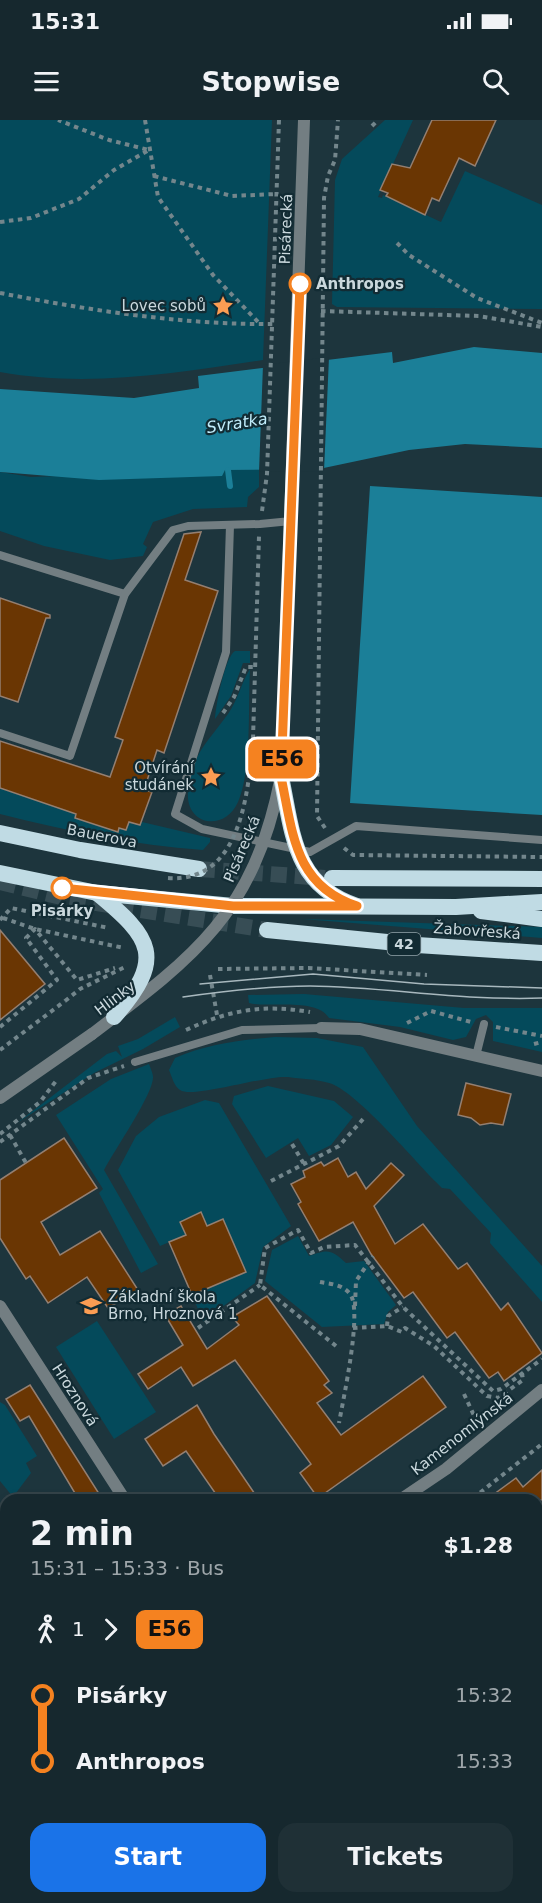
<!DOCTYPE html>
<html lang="en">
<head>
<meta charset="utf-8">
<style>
  body { margin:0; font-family:"DejaVu Sans",sans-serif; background:#1f3036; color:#f1f3f6; height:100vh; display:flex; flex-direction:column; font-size:22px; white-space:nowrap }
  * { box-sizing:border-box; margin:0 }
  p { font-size:20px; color:#9ea6aa }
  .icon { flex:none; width:33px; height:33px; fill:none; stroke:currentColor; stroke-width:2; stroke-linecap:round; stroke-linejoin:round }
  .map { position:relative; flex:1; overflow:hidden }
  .panel { position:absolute; left:0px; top:1374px; width:543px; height:410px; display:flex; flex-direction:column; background:#16282e; border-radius:18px 18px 0 0; box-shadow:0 3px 9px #0003,0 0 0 2px #35444a }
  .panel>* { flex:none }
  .badge { padding:0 12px; border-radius:9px; font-size:21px; line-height:39px }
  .map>.badge { position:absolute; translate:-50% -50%; box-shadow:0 0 0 3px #fff }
  .legs { display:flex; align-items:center; gap:9px; height:66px; padding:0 30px; font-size:20px }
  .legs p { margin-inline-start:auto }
  .headline { display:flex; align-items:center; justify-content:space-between; height:102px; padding:0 30px }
  h1 { font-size:33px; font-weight:700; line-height:45px }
  .primary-button { display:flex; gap:12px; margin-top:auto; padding:12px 30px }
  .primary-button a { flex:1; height:69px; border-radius:18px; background:#1a73e8; color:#fff; font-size:24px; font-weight:700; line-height:69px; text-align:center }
  .primary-button a+a { background:#1f3036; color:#f1f3f6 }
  ul { padding:0 30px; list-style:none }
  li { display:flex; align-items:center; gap:21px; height:66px; font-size:22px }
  li i { display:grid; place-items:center; width:9px; height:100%; margin:0 8px; background:currentColor }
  li i::after { content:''; width:15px; height:15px; margin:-8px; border:4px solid; border-radius:50%; background:#16282e }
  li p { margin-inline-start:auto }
  li:first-child i { background:linear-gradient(#0000 50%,currentColor 0) }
  li:last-child i { background:linear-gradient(currentColor 50%,#0000 0) }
  .status { display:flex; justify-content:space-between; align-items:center; height:42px; padding:0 30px; background:#16282e; direction:ltr }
  .status svg { height:16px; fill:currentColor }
  header { display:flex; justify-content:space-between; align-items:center; height:78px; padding:0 30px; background:#16282e; font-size:27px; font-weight:700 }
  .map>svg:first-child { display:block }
</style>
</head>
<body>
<div class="status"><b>15:31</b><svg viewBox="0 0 49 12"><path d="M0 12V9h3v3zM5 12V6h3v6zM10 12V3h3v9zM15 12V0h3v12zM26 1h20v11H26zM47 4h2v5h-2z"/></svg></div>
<header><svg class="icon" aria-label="menu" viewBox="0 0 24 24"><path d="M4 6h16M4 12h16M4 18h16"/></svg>Stopwise<svg class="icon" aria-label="search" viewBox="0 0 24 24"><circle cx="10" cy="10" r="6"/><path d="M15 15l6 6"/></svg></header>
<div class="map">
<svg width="542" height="1783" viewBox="0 0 542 1783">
  <rect width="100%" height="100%" fill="#1d353d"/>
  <g fill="#044a5b">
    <path d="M 0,0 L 272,0 L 263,240 C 176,253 88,268 0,252 Z"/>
    <path d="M 385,0 L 413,0 L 378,77 L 382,78 L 383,75 L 441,102 L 465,51 L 542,85 L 542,189 L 337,187 L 332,184 L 335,60 L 342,39 Z"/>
    <path d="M 259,349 L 259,367 L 248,377 L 247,387 L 193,389 L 153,402 L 143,424 L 147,427 L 143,436 L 110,440 L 44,426 L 0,411 L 0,352 L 31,357 Z"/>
    <path d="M 235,531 L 250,531 L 250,543 L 243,543 L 231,576 L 215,599 C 216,584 225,537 235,531 Z"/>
    <path d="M 250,549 C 248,585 252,650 238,682 C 225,712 185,706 188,671 C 192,633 208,622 228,594 C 238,580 241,563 250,549 Z"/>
    <path d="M 0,668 L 76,694 L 75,698 L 118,711 L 129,702 L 140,705 L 142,702 L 210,718 L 210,722 L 203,730 C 134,725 67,711 0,694 Z"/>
    <path d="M 302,799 L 542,807 L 542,818 Z"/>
    <path d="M 304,874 L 464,888 L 542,888 L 542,932 L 493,921 L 493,902 L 486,895 L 476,899 L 466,917 L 453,920 L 400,907 L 329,898 C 317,877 267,888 249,883 L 248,875 Z"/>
    <path d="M 175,897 L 180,907 L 143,929 L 94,953 L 17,1003 L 107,934 L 116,931 L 122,937 L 118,926 L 138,919 Z"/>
    <path d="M 275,917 L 317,918 L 363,927 L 417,1006 L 542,1146 L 542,1182 L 490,1123 L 491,1113 L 450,1069 L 442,1068 L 436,1062 C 413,1039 355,970 329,963 C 316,959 301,959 288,957 C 265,955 193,979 180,970 C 174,966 172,957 169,950 L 175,938 C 207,924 240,920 275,917 Z"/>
    <path d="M 149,944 C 150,947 153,953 153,957 C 154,973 114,1031 104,1050 L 158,1144 L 141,1153 L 99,1073 L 103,1069 L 56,995 L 111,959 Z"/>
    <path d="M 268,966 L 334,981 L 353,997 L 331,1025 L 309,1036 L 298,1018 L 266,1038 L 232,984 L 234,976 Z"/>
    <path d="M 205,980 L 219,983 L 291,1106 L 263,1127 L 255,1163 L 203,1201 L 192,1175 L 246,1152 L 223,1099 L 207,1106 L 201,1093 L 180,1102 L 186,1115 L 160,1126 L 118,1050 L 136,1016 L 159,997 Z"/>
    <path d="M 298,1116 L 309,1136 C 328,1129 331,1129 346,1143 L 364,1141 L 396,1185 L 388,1192 L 384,1204 L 322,1207 L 265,1161 L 272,1130 Z"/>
    <path d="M 97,1201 L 156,1292 L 114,1319 L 56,1227 Z"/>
    <path d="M 0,1282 L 5,1285 L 37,1336 L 26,1343 L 31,1353 L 13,1377 L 0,1361 Z"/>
    <path d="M 542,1719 L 542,1783 L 489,1783 L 492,1778 L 537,1778 L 537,1724 Z"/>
  </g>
  <g fill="#1b7f98">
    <path d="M 474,227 L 542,233 L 542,328 L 465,324 L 409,330 L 319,349 L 225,350 L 222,356 L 99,360 L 0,352 L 0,269 L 134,278 L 199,268 L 198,256 L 392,232 L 393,243 Z"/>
    <path d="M 370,366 L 542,377 L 542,695 L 350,683 Z"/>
  </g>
  <path fill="#1d353d" d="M 329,237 L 324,351 L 259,352 L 263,245 Z"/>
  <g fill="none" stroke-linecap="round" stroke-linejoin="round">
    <path stroke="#1b7f98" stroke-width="6" d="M 228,350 L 230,366"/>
  </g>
  <g fill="#6a3603" stroke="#947f71" stroke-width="1.5">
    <path d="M 432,0 L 496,0 L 475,46 L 459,38 L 439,81 L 432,78 L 425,95 L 386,76 L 388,73 L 380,70 L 392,44 L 410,48 Z"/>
    <path d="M 201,412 L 185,460 L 218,471 L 164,633 L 157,630 L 144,670 L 152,672 L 140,705 L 129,702 L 126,710 L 119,708 L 118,712 L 75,698 L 76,694 L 0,668 L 0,621 L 110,657 L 123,620 L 115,617 L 184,414 Z"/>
    <path d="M 0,478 L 50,495 L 50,498 L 46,498 L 18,582 L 0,576 Z"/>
    <path d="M 0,810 L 45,864 L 0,900 Z"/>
    <path d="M 466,963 L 511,974 L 503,1005 L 491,1003 L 480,1005 L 471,998 L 458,995 Z"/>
    <path d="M 64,1018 L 97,1068 L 41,1102 L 60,1135 L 100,1111 L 138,1170 L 108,1188 L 87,1157 L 48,1183 L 30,1156 L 26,1159 L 0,1118 L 0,1060 Z"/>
    <path d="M 338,1038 L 348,1057 L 356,1052 L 366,1069 L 391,1043 L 404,1055 L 374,1086 L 395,1124 L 423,1104 L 458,1149 L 467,1143 L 501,1190 L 508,1183 L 542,1233 L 504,1261 L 498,1252 L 489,1258 L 455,1212 L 447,1218 L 413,1172 L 404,1178 L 371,1134 L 353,1102 L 319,1121 L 298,1084 L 301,1082 L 291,1064 L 305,1057 L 303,1051 L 321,1042 L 324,1046 Z"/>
    <path d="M 201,1092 L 207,1106 L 223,1099 L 246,1152 L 192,1175 L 169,1122 L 186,1115 L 180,1102 Z"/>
    <path d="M 267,1176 L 329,1261 L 324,1265 L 332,1273 L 317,1283 L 341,1315 L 423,1256 L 446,1287 L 318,1378 L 300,1353 L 311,1344 L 235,1240 L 193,1266 L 181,1247 L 148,1269 L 138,1254 L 183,1225 L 165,1195 L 181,1186 L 207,1229 L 239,1205 L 232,1197 Z"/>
    <path d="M 30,1265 L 103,1380 L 79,1380 L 29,1296 L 20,1301 L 6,1279 Z"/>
    <path d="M 197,1285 L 214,1314 L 259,1380 L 220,1380 L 186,1331 L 163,1346 L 145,1319 Z"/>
    <path d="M 542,1350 L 542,1380 L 486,1380 L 516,1358 L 523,1367 Z"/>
  </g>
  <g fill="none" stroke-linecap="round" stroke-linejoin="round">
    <g stroke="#374d55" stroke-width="16" stroke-dasharray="16 8" stroke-linecap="butt">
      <path d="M 199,749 L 325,758"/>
      <path d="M 0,762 L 65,778 L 267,810"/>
    </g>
    <g stroke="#73868c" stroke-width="4" stroke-dasharray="4.5 4.5" stroke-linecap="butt">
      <path d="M 145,0 L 158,77 L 213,155 L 259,203"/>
      <path d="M 372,6 L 378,0"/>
      <path d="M 154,56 L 232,76 L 276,74"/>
      <path d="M 0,102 L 31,98 L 79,79 L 114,50 L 149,30 L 109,20 L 58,0"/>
      <path d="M 397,123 L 409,135 L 477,178 L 542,203"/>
      <path d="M 0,173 C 89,190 182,205 273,204"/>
      <path d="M 321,191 L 479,196 L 542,207"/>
      <path d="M 262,391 L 267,354 L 279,0"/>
      <path d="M 223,593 L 234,577 L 246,547 L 256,547"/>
      <path d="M 253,619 L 259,416"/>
      <path d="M 325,708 L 317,696 L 324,78 L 328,56 L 335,40 L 338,0"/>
      <path d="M 344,728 L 353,735 L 542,737"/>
      <path d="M 3,798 L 35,809 L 124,828"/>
      <path d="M 0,800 L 11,788 L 109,808"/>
      <path d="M 218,849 L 308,848 L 427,855"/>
      <path d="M 210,855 L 217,895"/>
      <path d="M 407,903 L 431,891 L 471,902"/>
      <path d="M 0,907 L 57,860 L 26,818 L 35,809 L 77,860 L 115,848"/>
      <path d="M 496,907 L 542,916"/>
      <path d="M 186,910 C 229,890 263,884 310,892"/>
      <path d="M 534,924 L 542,922"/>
      <path d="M 0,930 L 65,881"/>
      <path d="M 0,1014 L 40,982 L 56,961"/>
      <path d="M 10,1015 L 26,1043"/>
      <path d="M 0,1022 L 88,958 L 124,946"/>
      <path d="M 292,1024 L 304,1044"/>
      <path d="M 271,1061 L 339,1026 L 364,998"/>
      <path d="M 320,1162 C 330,1164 342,1164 350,1174 C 363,1190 343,1280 339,1303"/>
      <path d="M 387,1206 L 388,1196 L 403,1187"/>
      <path d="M 198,1208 L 260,1165"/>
      <path d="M 353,1208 L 387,1206 L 402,1212 L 405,1208 L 434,1226 L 487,1276 L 498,1278 L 523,1260 L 522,1253"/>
      <path d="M 336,1226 L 260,1165 L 265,1128 L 298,1110 L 311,1133 L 324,1127 L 355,1125 L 403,1187 L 493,1271 L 501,1269 L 542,1239"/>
      <path d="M 464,1274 L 477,1302"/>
      <path d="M 464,1380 L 477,1375 L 542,1324"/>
      <path d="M 537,1419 L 542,1415"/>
      <path d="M 537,1440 L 542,1437"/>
      <path d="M 537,1656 L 542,1657"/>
    </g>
    <g stroke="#737e82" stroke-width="8">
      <path d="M 230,405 L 226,532 L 175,694 L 202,709 L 310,732 L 356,706 L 542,720"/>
      <path d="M 0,435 L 125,474"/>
      <path d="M 0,613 L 70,636 L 125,474 L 173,410 L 188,406 L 260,404 L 291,401"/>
      <path d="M 476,936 L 484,904"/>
      <path d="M 135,942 L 242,910 L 321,908"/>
    </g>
    <g stroke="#737e82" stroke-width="12">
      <path d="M 321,908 L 360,909 L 542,951"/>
      <path d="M 0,1186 L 125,1380"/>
      <path d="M 400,1380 L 446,1349 L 542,1270"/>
      <path d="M 0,1645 L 6,1641"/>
      <path d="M 537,1694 L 542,1690"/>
      <path d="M 455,1783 L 457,1778"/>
    </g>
    <g stroke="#737e82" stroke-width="12">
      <path d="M 281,657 L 304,0"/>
      <path d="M 0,978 L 92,914"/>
    </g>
    <g stroke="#c0dbe4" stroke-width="16">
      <path d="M 0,713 L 80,730 L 199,749"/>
      <path d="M 0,753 L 97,773 L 233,786 L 456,787 L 542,782"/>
      <path d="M 332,758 L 542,759"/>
      <path d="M 481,791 L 542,799"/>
      <path d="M 267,810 L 417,825 L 542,833"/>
    </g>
    <g stroke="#a8b8be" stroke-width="1.5">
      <path d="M 200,864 L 313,854 L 424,864 L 542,868"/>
      <path d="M 183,877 C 225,871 267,866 310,866 C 387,867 464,881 542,878"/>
    </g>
    <g stroke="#73868c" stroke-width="4" stroke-dasharray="4.5 4.5" stroke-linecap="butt">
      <path d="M 168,758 C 241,763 248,674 253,619"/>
      <path d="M 65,881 L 80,869 L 125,847"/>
      <path d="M 355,1186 L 356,1161 L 373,1136"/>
    </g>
    <path stroke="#737e82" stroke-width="12" d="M 92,914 C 194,837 253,794 280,661"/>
    <g stroke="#c0dbe4" stroke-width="16">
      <path d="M 281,657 C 293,713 293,765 357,786"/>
      <path d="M 97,773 C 152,818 166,838 114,897"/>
    </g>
  </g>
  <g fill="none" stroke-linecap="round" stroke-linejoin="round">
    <defs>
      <path id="line-1" d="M 62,768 L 233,786 L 357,786 C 294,765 293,713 281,657 L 300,164"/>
    </defs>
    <use href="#line-1" stroke="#fff" stroke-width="14"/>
    <use href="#line-1" stroke="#f58220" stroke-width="9"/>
  </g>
  <defs>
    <symbol id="sight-bare" viewBox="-9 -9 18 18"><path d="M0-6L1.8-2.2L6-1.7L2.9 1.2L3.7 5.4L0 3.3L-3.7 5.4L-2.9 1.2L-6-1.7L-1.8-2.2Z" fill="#fc9d53" stroke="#122b33" stroke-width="2.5" paint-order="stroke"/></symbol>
    <symbol id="school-bare" viewBox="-9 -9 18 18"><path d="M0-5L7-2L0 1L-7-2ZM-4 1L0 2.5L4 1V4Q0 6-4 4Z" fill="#fc9d53" stroke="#122b33" stroke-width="2.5" paint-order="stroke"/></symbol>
  </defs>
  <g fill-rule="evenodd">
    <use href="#sight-bare" x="208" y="171" width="30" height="30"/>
    <use href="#sight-bare" x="196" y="642" width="30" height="30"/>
    <use href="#school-bare" x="76" y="1171" width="30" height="30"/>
  </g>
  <g fill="#fff" stroke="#f58220" stroke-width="3">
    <circle cx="300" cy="164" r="10"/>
    <circle cx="62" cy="768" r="10"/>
  </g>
  <g text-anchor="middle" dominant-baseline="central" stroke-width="4.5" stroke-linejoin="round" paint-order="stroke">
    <rect fill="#122b33" stroke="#93a4aa" stroke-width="1.5" x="387.5" y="813" width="33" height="22" rx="4.5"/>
    <g font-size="14" font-weight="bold" fill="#cad8dd">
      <text x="404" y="824">42</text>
    </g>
    <g font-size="15" fill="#cad8dd" stroke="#122b33">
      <text transform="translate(286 109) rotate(-88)">Pisárecká</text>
      <text transform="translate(102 716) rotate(11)">Bauerova</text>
      <text transform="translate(242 729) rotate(-67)">Pisárecká</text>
      <text transform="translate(477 811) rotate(4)">Žabovřeská</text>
      <text transform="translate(115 878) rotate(-37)">Hlinky</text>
      <text transform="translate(75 1275) rotate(57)">Hroznová</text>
      <text transform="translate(462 1314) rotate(-38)">Kamenomlýnská</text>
    </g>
    <g font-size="15" font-weight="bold" fill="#cad8dd" stroke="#122b33" text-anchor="start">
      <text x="316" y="164">Anthropos</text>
      <text x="62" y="791" text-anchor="middle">Pisárky</text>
    </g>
    <g font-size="15" fill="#cad8dd" stroke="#122b33" text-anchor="end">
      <text x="206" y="186">Lovec sobů</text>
      <text x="194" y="648">Otvírání<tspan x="194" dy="17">studánek</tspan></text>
      <text x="108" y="1177" text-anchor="start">Základní škola<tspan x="108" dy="17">Brno, Hroznová 1</tspan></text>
    </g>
    <g font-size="16" font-style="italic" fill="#c1edfb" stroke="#122b33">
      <text transform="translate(237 303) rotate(-9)">Svratka</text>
    </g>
  </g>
</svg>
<b class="badge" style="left:282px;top:639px;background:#f58220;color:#111">E56</b>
<section class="panel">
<div class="headline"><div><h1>2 min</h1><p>15:31 – 15:33 · Bus</p></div><b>$1.28</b></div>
<div class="legs"><svg class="icon" aria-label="walk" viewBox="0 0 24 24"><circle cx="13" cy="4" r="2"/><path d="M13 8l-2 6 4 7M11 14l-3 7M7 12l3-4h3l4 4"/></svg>1<svg class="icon" aria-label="forward" viewBox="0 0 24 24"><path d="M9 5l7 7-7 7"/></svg><b class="badge" style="background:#f58220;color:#111">E56</b></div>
<ul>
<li><i style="color:#f58220"></i><b>Pisárky</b><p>15:32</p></li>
<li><i style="color:#f58220"></i><b>Anthropos</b><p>15:33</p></li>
</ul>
<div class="primary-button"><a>Start</a><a>Tickets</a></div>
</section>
</div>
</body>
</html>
